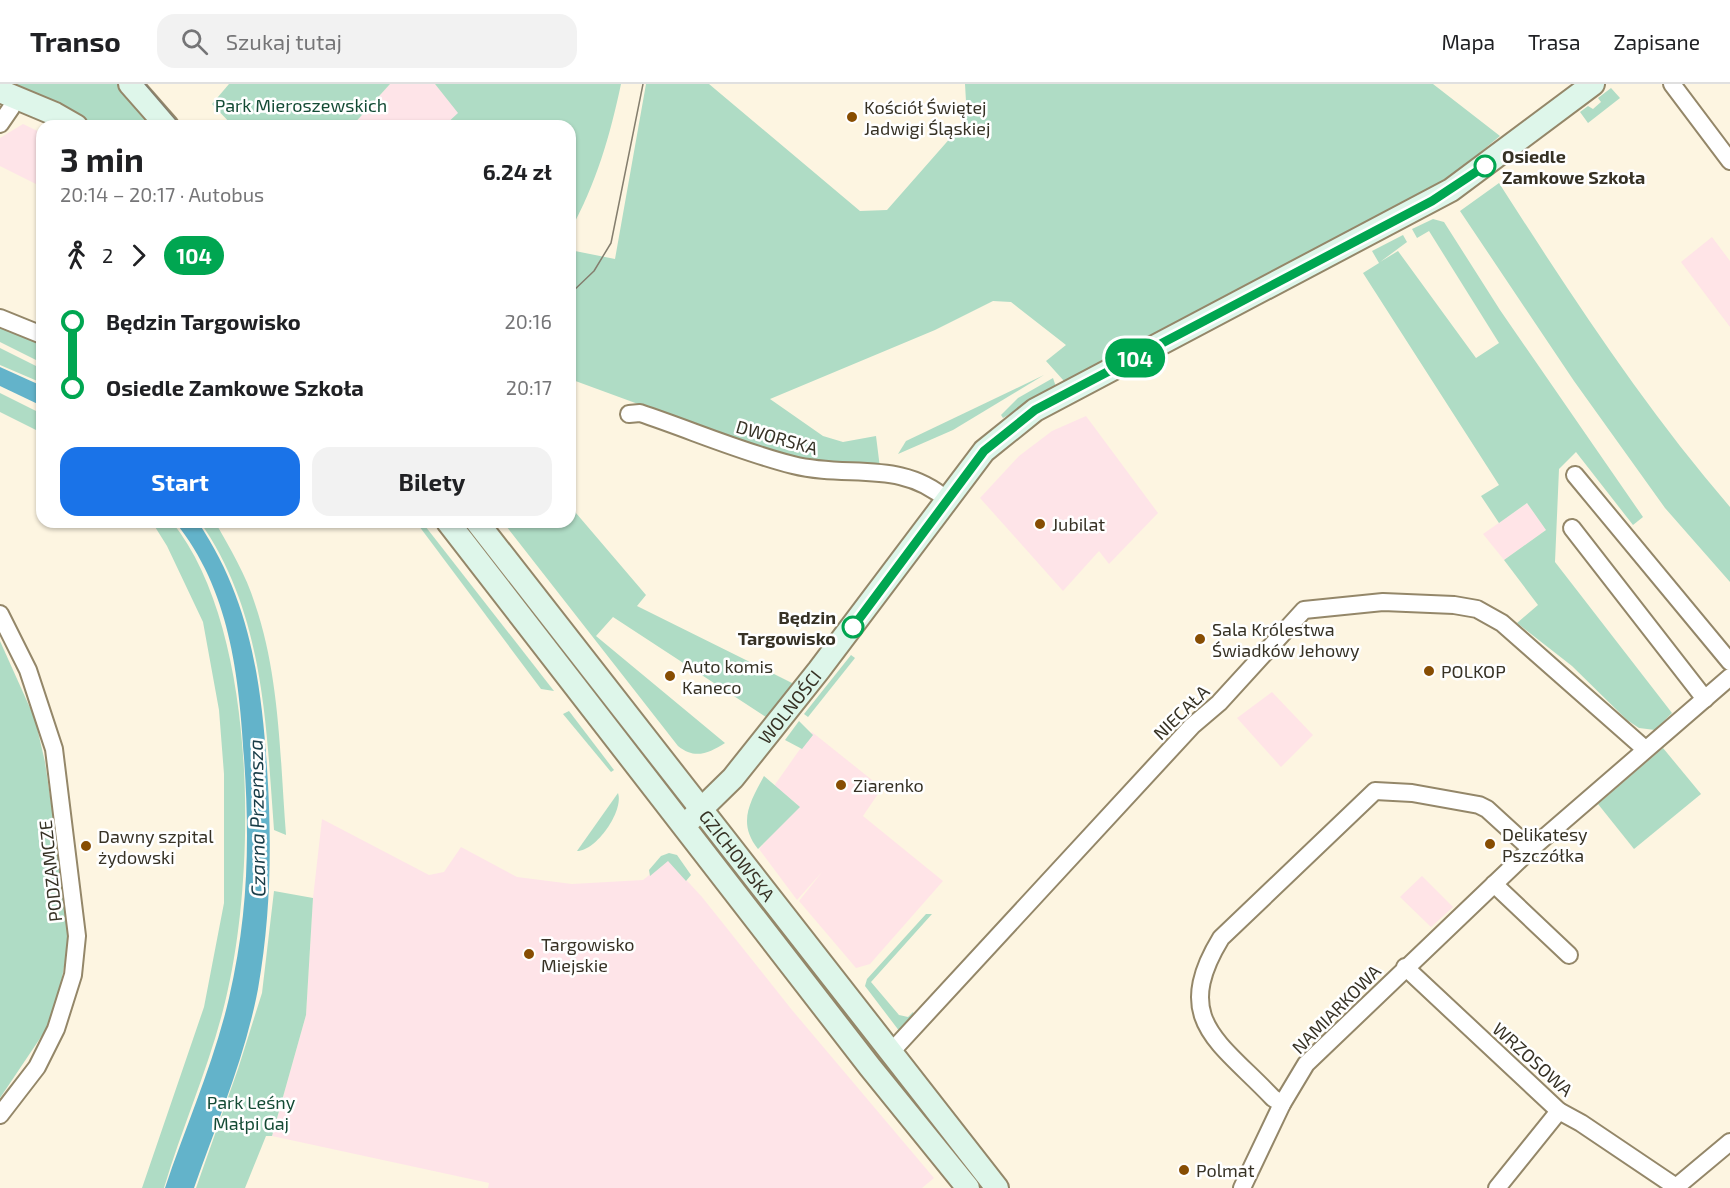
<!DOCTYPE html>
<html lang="pl">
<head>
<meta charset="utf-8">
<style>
  body { margin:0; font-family:"Exo 2",sans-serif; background:#f2f2f2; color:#202124; height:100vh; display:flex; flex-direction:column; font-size:22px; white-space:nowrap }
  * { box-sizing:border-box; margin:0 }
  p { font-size:20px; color:#757577 }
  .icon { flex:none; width:33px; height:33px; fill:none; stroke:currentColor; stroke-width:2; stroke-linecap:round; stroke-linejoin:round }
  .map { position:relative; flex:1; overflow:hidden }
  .sheet { position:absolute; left:36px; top:36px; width:540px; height:408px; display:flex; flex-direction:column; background:#fff; border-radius:18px; box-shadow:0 2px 4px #0004 }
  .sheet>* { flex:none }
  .badge { padding:0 12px; border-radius:20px; font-size:21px; line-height:39px }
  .map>.badge { position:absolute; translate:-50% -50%; box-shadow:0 0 0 3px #fff }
  .legs { display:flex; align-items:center; gap:9px; height:66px; padding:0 24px; font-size:20px }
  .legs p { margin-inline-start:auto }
  .summary { display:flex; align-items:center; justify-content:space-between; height:102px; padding:0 24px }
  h1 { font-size:33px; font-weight:700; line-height:45px }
  .action { display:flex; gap:12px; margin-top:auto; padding:12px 24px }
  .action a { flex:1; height:69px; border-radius:18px; background:#1a73e8; color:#fff; font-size:24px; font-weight:700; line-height:69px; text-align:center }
  .action a+a { background:#f2f2f2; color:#202124 }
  ul { padding:0 24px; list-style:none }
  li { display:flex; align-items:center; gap:21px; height:66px; font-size:22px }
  li i { display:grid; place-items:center; width:9px; height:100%; margin:0 8px; background:currentColor }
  li i::after { content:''; width:15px; height:15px; margin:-8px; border:4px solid; border-radius:50%; background:#fff }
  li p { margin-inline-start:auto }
  li:first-child i { background:linear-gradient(#0000 50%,currentColor 0) }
  li:last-child i { background:linear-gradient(currentColor 50%,#0000 0) }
  header { display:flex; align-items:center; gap:36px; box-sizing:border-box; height:84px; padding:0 30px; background:#fff; border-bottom:2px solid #e0e0e0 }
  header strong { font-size:28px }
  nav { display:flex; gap:33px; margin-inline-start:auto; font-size:21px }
  .search { width:420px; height:54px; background:#f2f2f2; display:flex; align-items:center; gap:15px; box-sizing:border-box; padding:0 21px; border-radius:18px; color:#757577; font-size:22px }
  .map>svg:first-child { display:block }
</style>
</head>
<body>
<header>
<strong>Transo</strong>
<div class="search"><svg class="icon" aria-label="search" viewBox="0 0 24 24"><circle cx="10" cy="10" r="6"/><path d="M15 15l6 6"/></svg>Szukaj tutaj</div>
<nav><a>Mapa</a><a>Trasa</a><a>Zapisane</a></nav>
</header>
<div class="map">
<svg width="1730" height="1104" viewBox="0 0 1730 1104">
  <rect width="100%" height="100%" fill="#fdf5e1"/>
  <g fill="#fee4e8">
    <path d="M 390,0 L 435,0 L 459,29 L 444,42 L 352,42 Z"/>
    <path d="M 23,40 L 42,49 L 42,103 L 0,82 L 0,54 Z"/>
    <path d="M 1086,332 L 1158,429 L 1109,480 L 1099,467 L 1063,507 L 980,414 L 1019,372 L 1052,347 Z"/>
    <path d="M 322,735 L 429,791 L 444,788 L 461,763 L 517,793 L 572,800 L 643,796 L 668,776 L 702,813 L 792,926 L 934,1094 L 922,1104 L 488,1104 L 489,1099 L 272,1052 L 306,931 L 313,814 Z"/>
  </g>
  <g fill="#ffe4e7">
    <path d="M 1712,153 L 1730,177 L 1730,243 L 1681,178 Z"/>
    <path d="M 1527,419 L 1546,446 L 1504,476 L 1483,450 Z"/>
    <path d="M 1272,608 L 1313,651 L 1281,683 L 1237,634 Z"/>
    <path d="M 812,648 L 882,704 L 863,732 L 943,797 L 870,880 L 856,884 L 799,817 L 822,788 L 797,816 L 759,765 L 797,720 L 774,702 Z"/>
    <path d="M 1422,792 L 1453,823 L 1431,843 L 1400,813 Z"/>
  </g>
  <g fill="#afdcc5">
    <path d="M 5,0 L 119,0 L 157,42 L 94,42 Z"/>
    <path d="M 229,0 L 390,0 L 352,42 L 233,42 L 212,20 Z"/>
    <path d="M 435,0 L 621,0 C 610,52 596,100 570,147 L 570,42 L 444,42 L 458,29 Z"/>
    <path d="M 646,0 L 709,0 L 860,127 L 887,126 L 967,35 L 965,0 L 1433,0 L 1500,52 L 1436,105 L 1064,297 L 1046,277 L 1066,261 L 1011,218 L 993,217 L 935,246 L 770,315 L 823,352 L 843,358 L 876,352 L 880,384 L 796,378 L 570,295 L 570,166 L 615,175 Z"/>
    <path d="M 1611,4 L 1620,14 L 1588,39 L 1580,28 L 1588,22 L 1593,25 L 1601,18 L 1598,14 Z"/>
    <path d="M 1499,99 C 1571,211 1643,322 1730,423 L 1730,498 L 1665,424 L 1574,297 L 1460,127 Z"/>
    <path d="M 1433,135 L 1444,138 L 1500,226 L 1643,433 L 1633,441 L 1576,368 L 1559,385 L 1555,478 L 1672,629 L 1655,646 L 1639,644 L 1627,636 L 1572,582 L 1517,539 L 1538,521 L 1504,476 L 1546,446 L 1527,419 L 1499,439 L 1481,412 L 1499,401 L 1363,189 L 1379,179 L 1372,167 L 1403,151 L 1407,158 L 1380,178 L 1398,167 L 1476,274 L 1499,259 L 1429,147 L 1417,154 L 1412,145 Z"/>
    <path d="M 0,242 L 42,261 L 42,279 L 0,258 Z"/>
    <path d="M 0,264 L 42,285 L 42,299 L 0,281 Z"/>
    <path d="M 1044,291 L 953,346 L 898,370 L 906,357 Z"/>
    <path d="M 1053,294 L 1056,303 L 1003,334 L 1001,331 L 1018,314 Z"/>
    <path d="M 0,309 L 42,330 L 42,349 L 0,328 Z"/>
    <path d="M 570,422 L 646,511 L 637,522 L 794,600 L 766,633 L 613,533 L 596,552 L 725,659 C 709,669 695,676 678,662 L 503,438 L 570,438 Z"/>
    <path d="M 152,438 L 172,438 C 258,544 257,786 226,914 C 211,979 183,1040 164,1104 L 142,1104 L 204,923 L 224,819 L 224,690 L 219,626 L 203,538 L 167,462 Z"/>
    <path d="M 200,438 L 215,438 C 230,464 246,491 255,520 C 280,593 280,675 286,751 L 274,746 C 266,640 264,529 200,438 Z"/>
    <path d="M 416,438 L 422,438 L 554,607 L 541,605 Z"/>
    <path d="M 0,557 L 35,635 L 45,678 L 70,850 L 55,932 L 0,1014 Z"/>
    <path d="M 851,571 L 855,574 L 808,633 L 804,630 Z"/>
    <path d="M 569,627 L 614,686 L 611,688 L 563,630 Z"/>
    <path d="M 799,637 L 813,651 L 802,665 L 785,656 Z"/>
    <path d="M 1663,664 L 1701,710 L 1634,765 L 1598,720 Z"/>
    <path d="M 764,692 L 800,723 L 758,765 C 737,739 750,718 764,692 Z"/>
    <path d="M 618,709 C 624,727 596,767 577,767 Z"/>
    <path d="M 669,769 L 677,771 L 691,791 L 686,797 L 668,777 L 650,792 L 649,786 L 661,772 Z"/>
    <path d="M 274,807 L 313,814 L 306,931 L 272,1052 L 266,1052 L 245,1104 L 196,1104 L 238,985 L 262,909 Z"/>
    <path d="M 757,820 L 788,853 L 859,942 L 858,945 L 853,943 Z"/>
    <path d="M 926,830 L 932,830 L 871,898 L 899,931 L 908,933 L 913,928 L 915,933 L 900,948 L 865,902 L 867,895 Z"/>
  </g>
  <g fill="#63b3ca">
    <path d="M 0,283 L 42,302 L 42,322 L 0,302 Z"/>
    <path d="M 175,438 L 198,438 C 249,514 261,594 267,684 C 272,758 271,831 258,905 C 245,973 217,1039 194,1104 L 165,1104 C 186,1041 214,979 229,914 C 248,832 250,758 244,674 C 239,592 230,505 175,438 Z"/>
  </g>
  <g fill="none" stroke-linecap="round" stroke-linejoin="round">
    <defs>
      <g id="street">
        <path d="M 1672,0 L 1730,77"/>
        <path d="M 0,40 L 11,24 L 15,12"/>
        <path d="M 0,234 L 42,251"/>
        <path d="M 629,330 L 640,329 C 691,346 741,368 793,381 C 848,395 901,375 947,416"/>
        <path d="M 1575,391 L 1730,578"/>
        <path d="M 1572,444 L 1705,615"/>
        <path d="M 0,530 L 28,586 L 54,665 L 77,852 L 73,891 L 56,945 L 37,983 L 0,1031"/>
        <path d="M 1494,800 L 1569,871"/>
        <path d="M 1405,883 L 1559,1027 L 1581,1039 L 1676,1103"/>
        <path d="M 891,968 L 1192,642 L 1219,619 L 1304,526 L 1383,518 L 1454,521 L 1477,525 L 1502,539 L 1645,665"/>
        <path d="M 1282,1020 L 1273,1014 C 1219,957 1171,936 1221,854 L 1375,707 L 1412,709 L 1479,721 L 1487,725 L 1531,765"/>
        <path d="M 1242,1104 L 1282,1020 L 1306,980 L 1531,765 L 1730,593"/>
        <path d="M 1497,1104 L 1559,1027"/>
        <path d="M 1675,1104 L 1730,1058"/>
      </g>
      <g id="secondary">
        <path d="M 130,0 L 167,42"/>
        <path d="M 0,7 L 55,30 L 76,42"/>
        <path d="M 448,438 L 870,983 L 968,1104"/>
        <path id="s1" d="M 477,438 L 997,1104"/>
        <path id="s2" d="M 685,741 L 733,694 L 819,586 L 984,367 L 1035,326 L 1451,106 L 1593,0"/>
      </g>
    </defs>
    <use href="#street" stroke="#948769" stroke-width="20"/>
    <use href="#secondary" stroke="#948769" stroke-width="26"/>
    <use href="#street" stroke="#fff" stroke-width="16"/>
    <use href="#secondary" stroke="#def6ea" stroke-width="22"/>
    <g stroke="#847e6e" stroke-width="1.5">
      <path d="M 145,0 L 181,42"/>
      <path d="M 570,210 L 594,187 L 611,159 L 643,0"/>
    </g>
  </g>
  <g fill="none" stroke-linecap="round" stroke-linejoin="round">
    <defs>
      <path id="line-1" d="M 853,543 L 984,367 L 1035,326 L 1432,117 L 1485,82"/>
    </defs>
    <use href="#line-1" stroke="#fff" stroke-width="14"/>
    <use href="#line-1" stroke="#00a651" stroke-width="9"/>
  </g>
  <g fill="#874d02" stroke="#fff" stroke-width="2">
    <circle cx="852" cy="33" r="6"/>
    <circle cx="1040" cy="440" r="6"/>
    <circle cx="1200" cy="555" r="6"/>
    <circle cx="1429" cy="587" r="6"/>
    <circle cx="670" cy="592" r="6"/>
    <circle cx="841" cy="701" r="6"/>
    <circle cx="1490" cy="760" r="6"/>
    <circle cx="86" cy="762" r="6"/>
    <circle cx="529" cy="870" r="6"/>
    <circle cx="1184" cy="1086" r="6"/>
  </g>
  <g fill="#fff" stroke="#00a651" stroke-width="3">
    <circle cx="1485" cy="82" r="10"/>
    <circle cx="853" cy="543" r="10"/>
  </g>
  <g text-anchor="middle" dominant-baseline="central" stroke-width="5" stroke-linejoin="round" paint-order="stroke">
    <g font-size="18" fill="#144b35" stroke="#fff">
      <text x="301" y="21">Park Mieroszewskich</text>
      <text x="251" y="1018">Park Leśny<tspan x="251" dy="21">Małpi Gaj</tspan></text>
    </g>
    <g font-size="18" fill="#373225" stroke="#fff" text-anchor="start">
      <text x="864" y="23">Kościół Świętej<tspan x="864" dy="21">Jadwigi Śląskiej</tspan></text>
      <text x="1052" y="440">Jubilat</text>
      <text x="1212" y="545">Sala Królestwa<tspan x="1212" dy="21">Świadków Jehowy</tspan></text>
      <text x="682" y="582">Auto komis<tspan x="682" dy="21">Kaneco</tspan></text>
      <text x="1441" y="587">POLKOP</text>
      <text x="853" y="701">Ziarenko</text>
      <text x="1502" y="750">Delikatesy<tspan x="1502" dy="21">Pszczółka</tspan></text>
      <text x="98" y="752">Dawny szpital<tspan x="98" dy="21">żydowski</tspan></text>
      <text x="541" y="860">Targowisko<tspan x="541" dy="21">Miejskie</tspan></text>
      <text x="1196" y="1086">Polmat</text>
    </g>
    <g font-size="18" font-weight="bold" fill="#373225" stroke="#fff" text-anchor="start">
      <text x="1502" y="72">Osiedle<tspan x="1502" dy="21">Zamkowe Szkoła</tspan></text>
      <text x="836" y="533" text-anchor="end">Będzin<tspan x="836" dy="21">Targowisko</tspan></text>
    </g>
    <g font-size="18" fill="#373225" stroke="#fff">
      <text transform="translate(777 353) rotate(16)">DWORSKA</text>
      <text stroke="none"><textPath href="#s2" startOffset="158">WOLNOŚCI</textPath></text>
      <text transform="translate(1181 628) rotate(-44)">NIECAŁA</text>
      <text stroke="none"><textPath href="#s1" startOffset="423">GZICHOWSKA</textPath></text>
      <text transform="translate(50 787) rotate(-96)">PODZAMCZE</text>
      <text transform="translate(1336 925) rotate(-45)">NAMIARKOWA</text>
      <text transform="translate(1533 975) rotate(42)">WRZOSOWA</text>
    </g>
    <g font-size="20" font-style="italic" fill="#183d48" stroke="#fff">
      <text transform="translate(256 734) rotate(-91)">Czarna Przemsza</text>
    </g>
  </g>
</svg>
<b class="badge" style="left:1135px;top:274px;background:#00a651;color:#fff">104</b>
<section class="sheet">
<div class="summary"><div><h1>3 min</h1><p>20:14 – 20:17 · Autobus</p></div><b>6.24 zł</b></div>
<div class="legs"><svg class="icon" aria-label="walk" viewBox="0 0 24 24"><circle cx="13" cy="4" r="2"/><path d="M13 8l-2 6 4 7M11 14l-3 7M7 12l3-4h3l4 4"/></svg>2<svg class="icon" aria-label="forward" viewBox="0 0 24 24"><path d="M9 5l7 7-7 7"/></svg><b class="badge" style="background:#00a651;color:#fff">104</b></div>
<ul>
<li><i style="color:#00a651"></i><b>Będzin Targowisko</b><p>20:16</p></li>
<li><i style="color:#00a651"></i><b>Osiedle Zamkowe Szkoła</b><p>20:17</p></li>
</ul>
<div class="action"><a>Start</a><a>Bilety</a></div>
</section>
</div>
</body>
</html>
